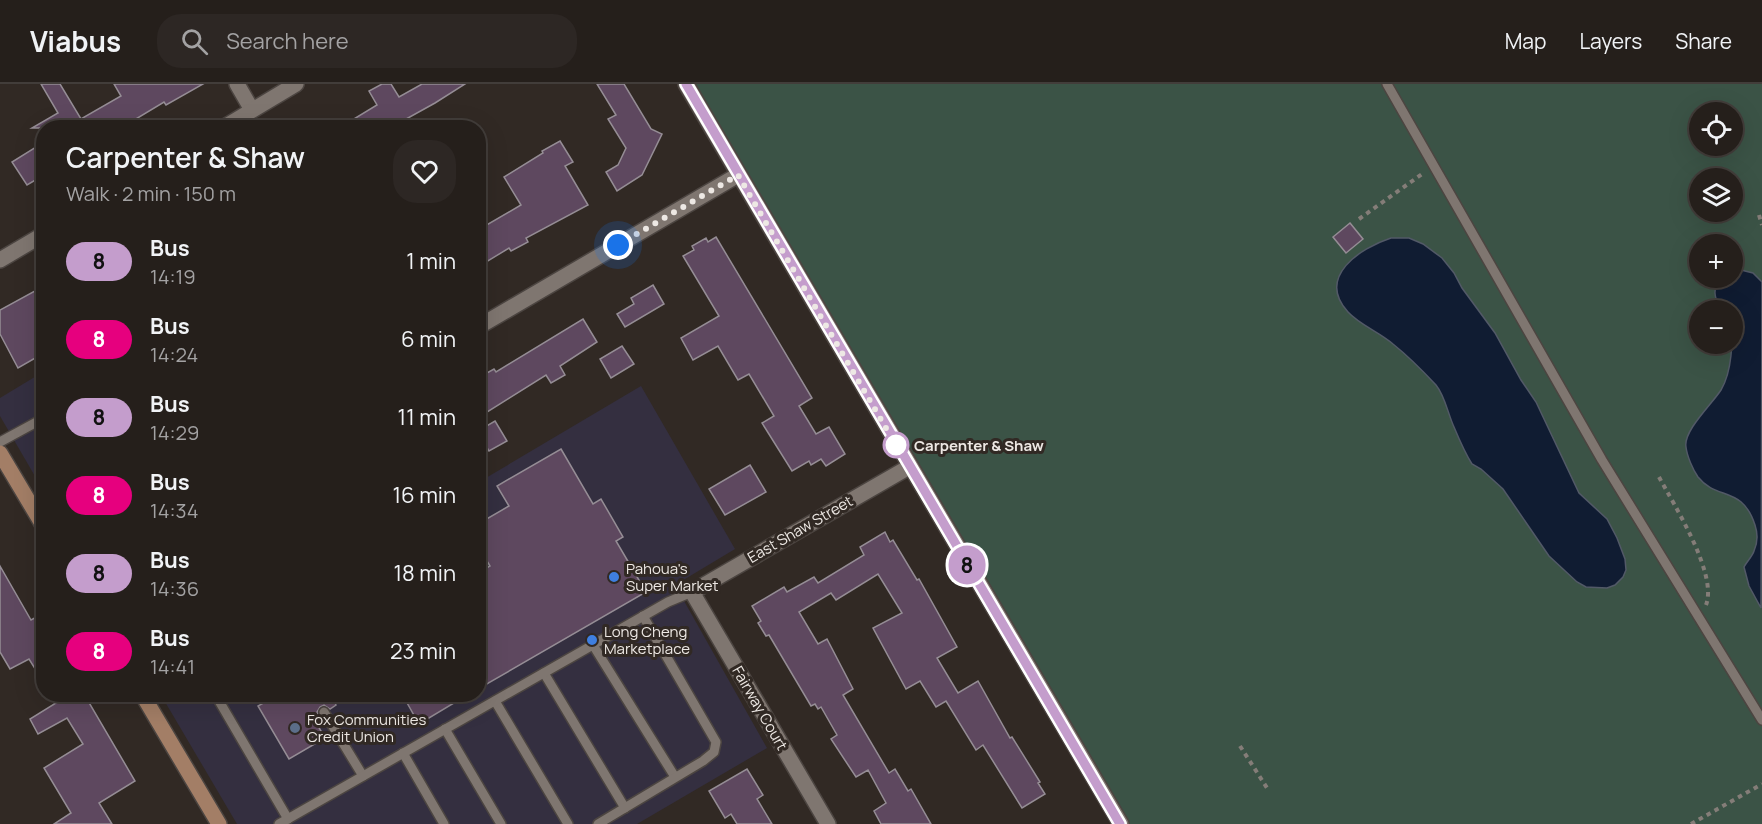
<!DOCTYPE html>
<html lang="en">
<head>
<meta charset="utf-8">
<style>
  body { margin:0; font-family:Manrope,sans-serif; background:#2d2724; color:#f1f3f6; height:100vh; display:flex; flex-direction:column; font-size:22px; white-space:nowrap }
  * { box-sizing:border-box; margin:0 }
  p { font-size:20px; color:#a3a2a3 }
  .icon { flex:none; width:33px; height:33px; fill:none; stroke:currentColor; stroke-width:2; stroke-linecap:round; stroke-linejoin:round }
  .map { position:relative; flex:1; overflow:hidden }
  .side { position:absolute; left:36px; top:36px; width:450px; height:582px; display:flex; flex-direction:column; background:#251f1b; border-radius:24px; box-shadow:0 6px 24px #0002,0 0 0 2px #423d3a }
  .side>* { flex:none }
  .badge { padding:0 12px; border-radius:20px; font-size:21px; line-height:39px }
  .controls { position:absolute; left:1689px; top:18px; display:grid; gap:12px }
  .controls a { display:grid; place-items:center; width:54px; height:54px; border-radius:50%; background:#251f1b; box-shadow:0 6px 24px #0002,0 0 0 2px #423d3a; font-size:30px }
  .you { position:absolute; width:30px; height:30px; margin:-15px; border:4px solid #fff; border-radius:50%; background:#1a73e8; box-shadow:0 0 0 9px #1a73e833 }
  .map>.badge { position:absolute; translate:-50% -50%; box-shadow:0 0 0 3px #fff }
  .round { display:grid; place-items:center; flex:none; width:63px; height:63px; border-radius:24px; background:#2d2724 }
  .overview { display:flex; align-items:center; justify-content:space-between; height:102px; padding:0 30px }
  h1 { font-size:28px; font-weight:600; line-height:45px }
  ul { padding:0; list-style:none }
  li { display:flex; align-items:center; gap:18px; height:78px; padding:0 30px }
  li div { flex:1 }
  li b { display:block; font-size:22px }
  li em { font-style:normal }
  li .badge { min-width:66px; font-weight:700; text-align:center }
  header { display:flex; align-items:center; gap:36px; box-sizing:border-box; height:84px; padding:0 30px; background:#251f1b; border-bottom:2px solid #423d3a }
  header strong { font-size:28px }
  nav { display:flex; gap:33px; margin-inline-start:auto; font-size:21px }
  .search { width:420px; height:54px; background:#2d2724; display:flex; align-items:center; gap:15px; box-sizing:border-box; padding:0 21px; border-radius:24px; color:#a3a2a3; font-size:22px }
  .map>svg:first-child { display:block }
</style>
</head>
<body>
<header>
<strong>Viabus</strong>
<div class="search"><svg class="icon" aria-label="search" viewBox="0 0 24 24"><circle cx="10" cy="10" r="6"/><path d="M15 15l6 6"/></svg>Search here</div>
<nav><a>Map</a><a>Layers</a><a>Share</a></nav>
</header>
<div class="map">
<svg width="1762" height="740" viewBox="0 0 1762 740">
  <rect width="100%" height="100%" fill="#312924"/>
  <g fill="#342f40">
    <path d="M 43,288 L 43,406 L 0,332 L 0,314 Z"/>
    <path d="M 641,302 L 735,465 L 675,501 L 767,664 L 637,740 L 237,740 L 161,611 L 478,610 L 479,398 Z"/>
  </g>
  <path fill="#3b5346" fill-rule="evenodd" d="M 686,0 L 1762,0 L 1762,740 L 1121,740 ZM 1700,28 L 1732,28 L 1732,62 L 1700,62 ZM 1700,94 L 1732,94 L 1732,128 L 1700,128 ZM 1700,160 L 1732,160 L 1732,194 L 1700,194 ZM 1700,226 L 1732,226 L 1732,260 L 1700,260 Z"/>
  <g fill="#101c32" stroke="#525967" stroke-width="1.5">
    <path d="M 1391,154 L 1409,154 L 1423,160 L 1442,174 L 1454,189 L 1462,204 L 1495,249 L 1521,296 L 1536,318 L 1579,409 L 1607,435 L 1617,454 L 1625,475 L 1626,486 L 1623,493 L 1615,501 L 1607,504 L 1586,503 L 1577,498 L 1549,472 L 1503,405 L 1481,385 L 1472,380 C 1465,369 1459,355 1454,343 C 1448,330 1445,312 1436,301 C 1422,286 1408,272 1393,260 C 1379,248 1360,241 1348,228 C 1316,193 1360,164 1391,154 Z"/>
    <path d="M 1741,186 L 1753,189 L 1762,198 L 1761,524 L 1749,502 L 1744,483 C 1747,477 1752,473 1754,467 C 1758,458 1758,450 1755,441 C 1742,401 1717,417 1698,393 C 1693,386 1687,372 1686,363 C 1683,347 1712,320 1721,306 C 1734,284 1732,251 1732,226 L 1720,226 C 1715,214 1711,204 1722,194 L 1732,194 L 1733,187 Z"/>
  </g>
  <g fill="#5e485f" stroke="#958d95" stroke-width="1.5">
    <path d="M 41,0 L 60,0 L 81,35 L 121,12 L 114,0 L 203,0 L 166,21 L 164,18 L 121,44 L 32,44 L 58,29 Z"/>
    <path d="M 382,0 L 391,0 L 399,13 L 422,0 L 465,0 L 435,19 L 390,44 L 339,44 L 377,21 L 369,7 Z"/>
    <path d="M 597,0 L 624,0 L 651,45 L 662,50 L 642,91 L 617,107 L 606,88 L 618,81 L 626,64 L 608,35 L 616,31 Z"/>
    <path d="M 560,57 L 573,78 L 565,82 L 588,121 L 526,154 L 528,158 L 511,167 L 509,164 L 478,183 L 478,146 L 521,121 L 504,93 L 543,69 L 542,67 Z"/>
    <path d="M 44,58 L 44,91 L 27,101 L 12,78 Z"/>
    <path d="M 1350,139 L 1363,155 L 1346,169 L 1333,153 Z"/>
    <path d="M 716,153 L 812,314 L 799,322 L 816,350 L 829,343 L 845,370 L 826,382 L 821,375 L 811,381 L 809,377 L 792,387 L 762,339 L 774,332 L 749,290 L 738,296 L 718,262 L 693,276 L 681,254 L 719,232 L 683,172 L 694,166 L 692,162 L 706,154 L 708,158 Z"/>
    <path d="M 653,201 L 664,220 L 625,243 L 617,230 L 634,220 L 631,214 Z"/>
    <path d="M 44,202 L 44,269 L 18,284 L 0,250 L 0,226 Z"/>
    <path d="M 583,235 L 597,258 L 560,282 L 565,291 L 551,299 L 546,291 L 484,330 L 478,320 L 478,294 L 494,285 L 496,288 Z"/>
    <path d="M 622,262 L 634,280 L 611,294 L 600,275 Z"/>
    <path d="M 495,337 L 507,357 L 489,367 L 478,347 Z"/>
    <path d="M 561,365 L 593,420 L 601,415 L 623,453 L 616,457 L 646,508 L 478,605 L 478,489 L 490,482 L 478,462 L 478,440 L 509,422 L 497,402 Z"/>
    <path d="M 750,381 L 766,408 L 725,431 L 709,405 Z"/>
    <path d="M 885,448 L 890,458 L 893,456 L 917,496 L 919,495 L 957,563 L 937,574 L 958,609 L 978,597 L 1010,654 L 1012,653 L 1040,698 L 1038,699 L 1045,710 L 1022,724 L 983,661 L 976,666 L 946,617 L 936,623 L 920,597 L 906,605 L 873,544 L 902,529 L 878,490 L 836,516 L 831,509 L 799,528 L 818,560 L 827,555 L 853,605 L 843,611 L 889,689 L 895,685 L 908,707 L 911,705 L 931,740 L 881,740 L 874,727 L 886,719 L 868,686 L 856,693 L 831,655 L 837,651 L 821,623 L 818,625 L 815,620 L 811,622 L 769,551 L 766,552 L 758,539 L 761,537 L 752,522 L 784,503 L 787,508 L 814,493 L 818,499 L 864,471 L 860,463 Z"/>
    <path d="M 0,482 L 31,536 L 44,529 L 44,599 L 29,575 L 10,585 L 0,568 Z"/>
    <path d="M 51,610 L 84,610 L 135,697 L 99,719 L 112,740 L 54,740 L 71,729 L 44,684 L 83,660 L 67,634 L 38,650 L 30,635 L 56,619 Z"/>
    <path d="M 279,610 L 330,610 L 336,621 L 330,625 L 324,621 L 320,623 L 317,628 L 318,632 L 314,635 L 325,654 L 289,675 L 258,622 Z"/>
    <path d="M 402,610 L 469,610 L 419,640 Z"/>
    <path d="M 747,685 L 763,711 L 757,715 L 772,740 L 737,740 L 731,730 L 725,734 L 709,707 Z"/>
  </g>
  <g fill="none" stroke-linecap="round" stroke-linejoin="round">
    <defs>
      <g id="lane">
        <path d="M 1387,0 L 1602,376 L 1762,636"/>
        <path d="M 0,358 L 44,334"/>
        <path d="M 593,561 L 675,693"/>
        <path d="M 544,589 L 625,724"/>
        <path d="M 215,610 L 288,735"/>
        <path d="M 495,617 L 568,740"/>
        <path d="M 147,619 L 161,610"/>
        <path d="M 324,628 L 363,692"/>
        <path d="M 445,645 L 501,740"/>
        <path d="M 403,669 L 444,740"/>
        <path d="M 279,740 L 668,518 L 692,508"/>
        <path d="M 598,740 L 703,677 L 714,668 L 716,658 L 643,532"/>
      </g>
      <g id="street">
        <path d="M 237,0 L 252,26"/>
        <path d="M 686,0 L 1121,740"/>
        <path d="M 223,44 L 296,0"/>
        <path d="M 0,176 L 44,150"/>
        <path d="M 478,243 L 738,91"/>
        <path d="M 828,740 L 692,508 L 909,383"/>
      </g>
      <g id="secondary">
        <path d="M 0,369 L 44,443"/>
        <path d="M 142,610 L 219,740"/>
      </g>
    </defs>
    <use href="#lane" stroke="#4c4541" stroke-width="12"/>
    <use href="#street" stroke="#4c4541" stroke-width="18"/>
    <use href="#secondary" stroke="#4c4541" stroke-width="18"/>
    <g stroke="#847d78" stroke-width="4" stroke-dasharray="4.5 4.5" stroke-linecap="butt">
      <path d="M 1759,131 L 1762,141"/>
      <path d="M 1359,135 L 1422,90"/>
      <path d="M 1659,393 C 1674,421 1718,490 1706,521"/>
      <path d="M 1240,662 L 1269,707"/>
      <path d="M 1691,740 L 1762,700"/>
    </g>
    <use href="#lane" stroke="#7f7670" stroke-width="9"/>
    <use href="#street" stroke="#7f7670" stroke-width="15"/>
    <use href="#secondary" stroke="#a37e66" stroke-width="15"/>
  </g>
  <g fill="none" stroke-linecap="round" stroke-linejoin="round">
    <defs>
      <path id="line" d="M 686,0 L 1120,740"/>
    </defs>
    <use href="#line" stroke="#fff" stroke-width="14"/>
    <use href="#line" stroke="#c49dcc" stroke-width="9"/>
    <path stroke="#ede8e4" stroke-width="6" stroke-dasharray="0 10.8" d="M 618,161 L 738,91 L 897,363 L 896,361"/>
  </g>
  <circle fill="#fff" stroke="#c49dcc" stroke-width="3" cx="896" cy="361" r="12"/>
  <g fill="#3f7fe0" stroke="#312924" stroke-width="2">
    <circle cx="614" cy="493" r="6"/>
    <circle cx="592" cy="556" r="6"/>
  </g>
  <circle fill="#5c6f8a" stroke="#312924" stroke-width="2" cx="295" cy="644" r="6"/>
  <g text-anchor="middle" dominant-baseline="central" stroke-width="6" stroke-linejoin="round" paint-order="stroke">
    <g font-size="15" font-weight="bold" fill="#ede8e4" stroke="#312924" text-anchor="start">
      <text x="914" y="361">Carpenter &amp; Shaw</text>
    </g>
    <g font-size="15" fill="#ede8e4" stroke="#312924">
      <text transform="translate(800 445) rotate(-30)">East Shaw Street</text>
      <text transform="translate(760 624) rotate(60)">Fairway Court</text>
    </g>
    <g font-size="15" fill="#ede8e4" stroke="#312924" text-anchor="start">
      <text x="626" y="484">Pahoua's<tspan x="626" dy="17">Super Market</tspan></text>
      <text x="604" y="547">Long Cheng<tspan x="604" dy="17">Marketplace</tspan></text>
      <text x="307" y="635">Fox Communities<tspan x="307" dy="17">Credit Union</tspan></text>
    </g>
  </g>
</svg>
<div class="controls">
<a><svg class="icon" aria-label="locate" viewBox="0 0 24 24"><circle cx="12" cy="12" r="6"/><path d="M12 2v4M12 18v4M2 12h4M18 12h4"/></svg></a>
<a><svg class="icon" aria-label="layers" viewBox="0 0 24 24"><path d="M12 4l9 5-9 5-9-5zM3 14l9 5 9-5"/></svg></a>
<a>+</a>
<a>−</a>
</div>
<div class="you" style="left:618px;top:161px"></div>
<b class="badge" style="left:967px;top:481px;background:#c49dcc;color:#111">8</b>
<section class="side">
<div class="overview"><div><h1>Carpenter &amp; Shaw</h1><p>Walk · 2 min · 150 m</p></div><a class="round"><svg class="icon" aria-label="heart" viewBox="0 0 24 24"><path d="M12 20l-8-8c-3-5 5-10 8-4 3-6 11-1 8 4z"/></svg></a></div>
<ul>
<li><span class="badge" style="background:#c49dcc;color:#111">8</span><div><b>Bus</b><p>14:19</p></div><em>1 min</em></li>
<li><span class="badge" style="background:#e6007e;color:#fff">8</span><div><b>Bus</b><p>14:24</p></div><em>6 min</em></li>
<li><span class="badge" style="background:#c49dcc;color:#111">8</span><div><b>Bus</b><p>14:29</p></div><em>11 min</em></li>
<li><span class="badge" style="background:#e6007e;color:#fff">8</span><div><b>Bus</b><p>14:34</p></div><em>16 min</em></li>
<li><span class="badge" style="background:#c49dcc;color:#111">8</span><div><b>Bus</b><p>14:36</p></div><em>18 min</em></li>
<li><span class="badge" style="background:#e6007e;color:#fff">8</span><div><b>Bus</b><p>14:41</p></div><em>23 min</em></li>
</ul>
</section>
</div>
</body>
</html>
